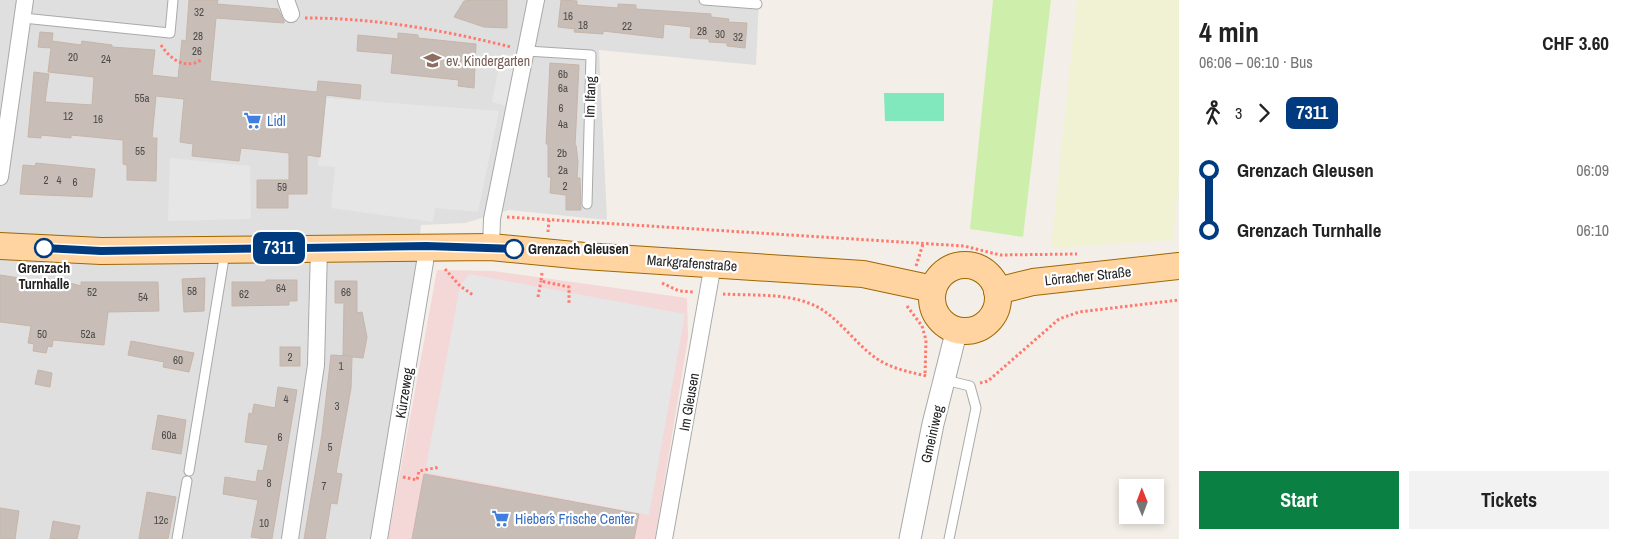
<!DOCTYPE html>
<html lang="en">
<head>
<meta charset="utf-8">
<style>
  body { margin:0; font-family:"Archivo Narrow",sans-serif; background:#f2f2f2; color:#222; height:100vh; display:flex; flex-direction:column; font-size:19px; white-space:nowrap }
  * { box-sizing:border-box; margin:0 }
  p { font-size:16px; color:#767676 }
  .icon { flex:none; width:28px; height:28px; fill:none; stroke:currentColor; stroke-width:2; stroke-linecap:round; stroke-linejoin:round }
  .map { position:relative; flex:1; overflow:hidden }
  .panel { display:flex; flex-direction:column; background:#fff; width:450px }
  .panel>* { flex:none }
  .badge { padding:0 10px; border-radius:8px; font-size:18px; line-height:32px }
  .needle { width:32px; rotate:359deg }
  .controls { position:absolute; left:1119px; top:479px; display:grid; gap:10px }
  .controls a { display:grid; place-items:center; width:45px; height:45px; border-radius:0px; background:#fff; box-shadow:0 2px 8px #0003; font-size:25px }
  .map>.badge { position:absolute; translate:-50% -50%; box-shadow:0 0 0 2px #fff }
  .legs { display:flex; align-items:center; gap:8px; height:55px; padding:0 20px; font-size:16px }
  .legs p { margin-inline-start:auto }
  .summary { display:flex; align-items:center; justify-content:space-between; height:85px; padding:0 20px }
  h1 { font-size:28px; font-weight:700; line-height:38px }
  .button { display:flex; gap:10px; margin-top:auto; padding:10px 20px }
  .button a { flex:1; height:58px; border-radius:0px; background:#0b8043; color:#fff; font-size:20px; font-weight:700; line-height:58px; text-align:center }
  .button a+a { background:#f2f2f2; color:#222 }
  ul { padding:0 20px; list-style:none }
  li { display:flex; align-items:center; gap:18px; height:60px; font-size:19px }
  li i { display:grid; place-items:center; width:8px; height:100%; margin:0 6px; background:currentColor }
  li i::after { content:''; width:12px; height:12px; margin:-6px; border:4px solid; border-radius:50%; background:#fff }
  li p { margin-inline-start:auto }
  li:first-child i { background:linear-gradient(#0000 50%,currentColor 0) }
  li:last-child i { background:linear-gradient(currentColor 50%,#0000 0) }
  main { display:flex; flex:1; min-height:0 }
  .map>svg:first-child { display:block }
</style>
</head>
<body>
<main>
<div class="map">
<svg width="1179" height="539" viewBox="0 0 1179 539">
  <rect width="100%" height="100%" fill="#f3efe8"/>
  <path fill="#e0dfdf" d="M 0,0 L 759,0 L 756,65 L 599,50 L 607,220 L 509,210 L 465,223 L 421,225 L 406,357 L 372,539 L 0,539 Z"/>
  <path fill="#f4d7d7" d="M 437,270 L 493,271 L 687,298 L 688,338 L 655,539 L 388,539 Z"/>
  <path fill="#f0f2d3" d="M 1077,0 L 1179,0 L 1179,173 L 1173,240 L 1051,248 Z"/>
  <path fill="#ceefab" d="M 993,0 L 1051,0 L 1023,237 L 970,229 Z"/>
  <path fill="#81e7bd" d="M 884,93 L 944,93 L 944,121 L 885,121 Z"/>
  <g fill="#e6e6e6">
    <path d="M 506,54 L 525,58 L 515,108 L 492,102 L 500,60 Z"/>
    <path d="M 326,98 L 499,111 L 478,212 L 435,208 L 433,222 L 331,208 L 335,167 L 318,166 Z"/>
    <path d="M 170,158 L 250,166 L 251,219 L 168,221 Z"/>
    <path d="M 469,274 L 685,314 L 649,515 L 425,472 L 460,286 Z"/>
  </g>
  <g fill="#c8beb7" stroke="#c6b5a9">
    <path d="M 189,0 L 218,0 L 217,4 L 278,9 L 284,21 L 284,23 L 216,18 L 210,81 L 317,92 L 318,81 L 361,85 L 360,99 L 326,95 L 320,157 L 307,155 L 307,194 L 288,194 L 288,208 L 257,208 L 257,180 L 289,180 L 289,153 L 241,148 L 239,161 L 192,156 L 193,144 L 180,142 L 184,99 L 156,96 L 152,138 L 157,138 L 156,181 L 127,180 L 127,165 L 123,164 L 123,140 L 71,135 L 71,138 L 41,135 L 41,138 L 28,137 L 34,72 L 49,74 L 45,102 L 92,105 L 94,77 L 48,72 L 51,48 L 38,47 L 40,32 L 53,33 L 52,41 L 81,45 L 82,41 L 112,45 L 112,47 L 155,50 L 152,75 L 178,78 L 182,40 L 186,41 Z"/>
    <path d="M 473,0 L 507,0 L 507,28 L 484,27 L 454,17 L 464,1 Z"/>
    <path d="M 561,0 L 577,1 L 577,5 L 618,8 L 618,4 L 636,5 L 636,9 L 711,14 L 711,17 L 729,19 L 728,22 L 747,23 L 745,48 L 727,46 L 727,43 L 709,42 L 709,39 L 690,38 L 691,27 L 664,24 L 663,38 L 603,31 L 603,34 L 574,32 L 575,29 L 558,27 Z"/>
    <path d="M 398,33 L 418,35 L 418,38 L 476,44 L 474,88 L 458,86 L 459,80 L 391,73 L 393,54 L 357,51 L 358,35 L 398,39 Z"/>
    <path d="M 550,63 L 579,65 L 575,146 L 576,145 L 578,162 L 577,178 L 580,178 L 581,210 L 566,210 L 566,195 L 550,193 L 551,177 L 548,177 L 548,144 L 546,144 Z"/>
    <path d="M 36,163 L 95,169 L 92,197 L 20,194 L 23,165 L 35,166 Z"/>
    <path d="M 0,275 L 46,282 L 47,280 L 55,279 L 81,286 L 81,282 L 158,282 L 159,311 L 108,312 L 104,345 L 53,340 L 52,347 L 48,346 L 46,353 L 33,351 L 34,344 L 28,343 L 31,326 L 0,322 Z"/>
    <path d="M 205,278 L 204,311 L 184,312 L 182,279 Z"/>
    <path d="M 266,280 L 297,280 L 297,301 L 289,301 L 289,305 L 232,306 L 232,282 L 266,282 Z"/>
    <path d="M 335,281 L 357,281 L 357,313 L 362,312 L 367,337 L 363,358 L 352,357 L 351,388 L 336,473 L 342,474 L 337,504 L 331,503 L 325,539 L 304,539 L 322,434 L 331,355 L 351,356 L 343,355 L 344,303 L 335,303 Z"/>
    <path d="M 131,341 L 194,353 L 189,372 L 163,367 L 164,362 L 128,355 Z"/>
    <rect x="280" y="347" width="20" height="19"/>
    <path d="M 38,370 L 52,373 L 50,387 L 35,384 Z"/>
    <path d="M 278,387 L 297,390 L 272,539 L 265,539 L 251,537 L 258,500 L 223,494 L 225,477 L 256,482 L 258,470 L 263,471 L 268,445 L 245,442 L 249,413 L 252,414 L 254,404 L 275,408 Z"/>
    <path d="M 158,415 L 186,420 L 181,454 L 152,449 Z"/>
    <path d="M 424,474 L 639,514 L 634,539 L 412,539 Z"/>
    <path d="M 147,492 L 176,497 L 168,539 L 139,539 Z"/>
    <path d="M 0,508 L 19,511 L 15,539 L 0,539 Z"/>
    <path d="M 53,521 L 80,526 L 77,539 L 50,539 Z"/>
  </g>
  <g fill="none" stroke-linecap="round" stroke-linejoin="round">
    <defs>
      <g id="service">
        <path d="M 704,0 L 757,4"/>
        <path d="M 23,18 L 170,33 L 173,0"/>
        <path d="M 527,51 L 591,55 L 587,204"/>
        <path d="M 945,380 L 970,386 L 976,408 L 949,539"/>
        <path d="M 189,471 L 225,252"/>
        <path d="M 177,539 L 187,481"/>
      </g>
      <g id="minor">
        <path d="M 286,0 L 291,14"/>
        <path d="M 0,177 L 25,0"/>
        <path d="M 491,247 L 492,219 L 536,0"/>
        <path d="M 290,539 L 316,365 L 319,248"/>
        <path d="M 379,539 L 425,262 L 426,246"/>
        <path d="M 664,539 L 713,264"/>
      </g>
      <path id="tertiary" d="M 910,539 L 933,424 L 957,329"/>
      <g id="primary">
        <path d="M 0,246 L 101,251 L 491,247 L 584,256 L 863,274 L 933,289"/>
        <circle cx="965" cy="298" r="33"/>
        <path d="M 997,291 L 1033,282 L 1179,266"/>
      </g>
    </defs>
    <use href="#service" stroke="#a9a9a9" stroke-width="11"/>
    <use href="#minor" stroke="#a9a9a9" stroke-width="18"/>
    <use href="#tertiary" stroke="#a9a9a9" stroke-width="23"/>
    <use href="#primary" stroke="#a06700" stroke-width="28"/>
    <g stroke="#ff796d" stroke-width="3" stroke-dasharray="2.5 2.5" stroke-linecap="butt">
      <path d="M 305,18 C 376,18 443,30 511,47"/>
      <path d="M 161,45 C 170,59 185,70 201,60"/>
      <path d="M 507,217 L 964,246 L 1000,255 L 1077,254"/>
      <path d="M 548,232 L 549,220"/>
      <path d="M 916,266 L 923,244"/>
      <path d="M 445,269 L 460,286 L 473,295"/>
      <path d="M 542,273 L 541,281 L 569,287 L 569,303"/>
      <path d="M 662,283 L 679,291 L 694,292"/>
      <path d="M 723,294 C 754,296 793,292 821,309 C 845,324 861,352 886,364 C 899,370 913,373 927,376"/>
      <path d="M 538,297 L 541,281"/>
      <path d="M 907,306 L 922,326 L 926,340 L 925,376"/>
      <path d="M 980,383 L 988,381 L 1059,319 L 1079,312 L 1179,300"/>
      <path d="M 403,477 L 417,480 L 419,471 L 440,467"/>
    </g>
    <use href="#service" stroke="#fff" stroke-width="9"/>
    <use href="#minor" stroke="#fff" stroke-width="16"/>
    <use href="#tertiary" stroke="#fff" stroke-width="21"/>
    <use href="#primary" stroke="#ffd4a1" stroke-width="26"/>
  </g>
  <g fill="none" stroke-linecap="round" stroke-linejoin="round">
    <defs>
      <path id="line-1" d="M 44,248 L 101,251 L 426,246 L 514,249"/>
    </defs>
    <use href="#line-1" stroke="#fff" stroke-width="11"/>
    <use href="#line-1" stroke="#003b80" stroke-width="8"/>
  </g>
  <defs>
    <symbol id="school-bare" viewBox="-9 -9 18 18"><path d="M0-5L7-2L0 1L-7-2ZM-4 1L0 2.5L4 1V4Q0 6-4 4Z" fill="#8d6e63" stroke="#fff" stroke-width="2.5" paint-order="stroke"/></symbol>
    <symbol id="supermarket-bare" viewBox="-9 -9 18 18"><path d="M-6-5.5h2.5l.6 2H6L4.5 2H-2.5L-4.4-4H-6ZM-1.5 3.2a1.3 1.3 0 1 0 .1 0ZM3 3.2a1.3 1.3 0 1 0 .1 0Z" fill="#3f7fe0" stroke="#fff" stroke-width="2.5" paint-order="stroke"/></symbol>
  </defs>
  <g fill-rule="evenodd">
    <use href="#school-bare" x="420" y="48" width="25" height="25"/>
    <use href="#supermarket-bare" x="240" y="108" width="25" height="25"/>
    <use href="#supermarket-bare" x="488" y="506" width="25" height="25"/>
  </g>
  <g fill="#fff" stroke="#003b80" stroke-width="2.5">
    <circle cx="44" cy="248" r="9"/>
    <circle cx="514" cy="249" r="9"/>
  </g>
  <g text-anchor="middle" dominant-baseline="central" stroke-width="4.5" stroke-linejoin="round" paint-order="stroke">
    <g font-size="11" fill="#4c4947">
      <text x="199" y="12">32</text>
      <text x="568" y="16">16</text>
      <text x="583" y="25">18</text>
      <text x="627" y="26">22</text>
      <text x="702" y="31">28</text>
      <text x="720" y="34">30</text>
      <text x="198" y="36">28</text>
      <text x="738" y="37">32</text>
      <text x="197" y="51">26</text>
      <text x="73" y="57">20</text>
      <text x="106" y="59">24</text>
      <text x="563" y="74">6b</text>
      <text x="563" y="88">6a</text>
      <text x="142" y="98">55a</text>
      <text x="561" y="108">6</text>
      <text x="68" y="116">12</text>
      <text x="98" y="119">16</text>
      <text x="563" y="124">4a</text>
      <text x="140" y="151">55</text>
      <text x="562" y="153">2b</text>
      <text x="563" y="170">2a</text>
      <text x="46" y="180">2</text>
      <text x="59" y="180">4</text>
      <text x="75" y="182">6</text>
      <text x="565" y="186">2</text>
      <text x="282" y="187">59</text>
      <text x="281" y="288">64</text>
      <text x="192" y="291">58</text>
      <text x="92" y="292">52</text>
      <text x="346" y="292">66</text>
      <text x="244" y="294">62</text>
      <text x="143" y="297">54</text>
      <text x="42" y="334">50</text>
      <text x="88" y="334">52a</text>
      <text x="290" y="357">2</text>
      <text x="178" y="360">60</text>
      <text x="341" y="366">1</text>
      <text x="286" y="399">4</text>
      <text x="337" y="406">3</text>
      <text x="169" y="435">60a</text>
      <text x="280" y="437">6</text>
      <text x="330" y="447">5</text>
      <text x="269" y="483">8</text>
      <text x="324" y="486">7</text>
      <text x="161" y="520">12c</text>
      <text x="264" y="523">10</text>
    </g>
    <g font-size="14" fill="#785e54" stroke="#fff" text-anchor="start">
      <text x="446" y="61">ev. Kindergarten</text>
    </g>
    <g font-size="14" fill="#222" stroke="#fff">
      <text transform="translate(590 97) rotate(-88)">Im Ifang</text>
      <text transform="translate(692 263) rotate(4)">Markgrafenstraße</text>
      <text transform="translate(1088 276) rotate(-6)">Lörracher Straße</text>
      <text transform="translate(404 393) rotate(-81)">Kürzeweg</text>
      <text transform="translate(689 402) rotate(-80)">Im Gleusen</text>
      <text transform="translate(932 434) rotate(-77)">Gmeiniweg</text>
    </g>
    <g font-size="14" fill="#366cbe" stroke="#fff" text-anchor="start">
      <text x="267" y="121">Lidl</text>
      <text x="515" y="519">Hieber´s Frische Center</text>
    </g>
    <g font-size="14" font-weight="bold" fill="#222" stroke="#fff" text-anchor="start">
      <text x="528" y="249">Grenzach Gleusen</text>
      <text x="44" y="268" text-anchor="middle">Grenzach<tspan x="44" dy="16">Turnhalle</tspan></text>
    </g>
  </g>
</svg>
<div class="controls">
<a><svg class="needle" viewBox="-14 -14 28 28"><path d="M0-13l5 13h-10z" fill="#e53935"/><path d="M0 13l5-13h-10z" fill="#767676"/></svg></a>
</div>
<b class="badge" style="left:279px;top:248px;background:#003b80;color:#fff">7311</b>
</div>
<section class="panel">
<div class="summary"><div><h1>4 min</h1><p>06:06 – 06:10 · Bus</p></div><b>CHF 3.60</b></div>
<div class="legs"><svg class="icon" aria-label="walk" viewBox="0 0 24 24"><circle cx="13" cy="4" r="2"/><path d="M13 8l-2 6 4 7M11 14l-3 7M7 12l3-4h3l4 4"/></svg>3<svg class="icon" aria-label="forward" viewBox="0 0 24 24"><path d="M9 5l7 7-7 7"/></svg><b class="badge" style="background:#003b80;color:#fff">7311</b></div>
<ul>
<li><i style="color:#003b80"></i><b>Grenzach Gleusen</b><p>06:09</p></li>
<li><i style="color:#003b80"></i><b>Grenzach Turnhalle</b><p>06:10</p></li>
</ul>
<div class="button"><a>Start</a><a>Tickets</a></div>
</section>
</main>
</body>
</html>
